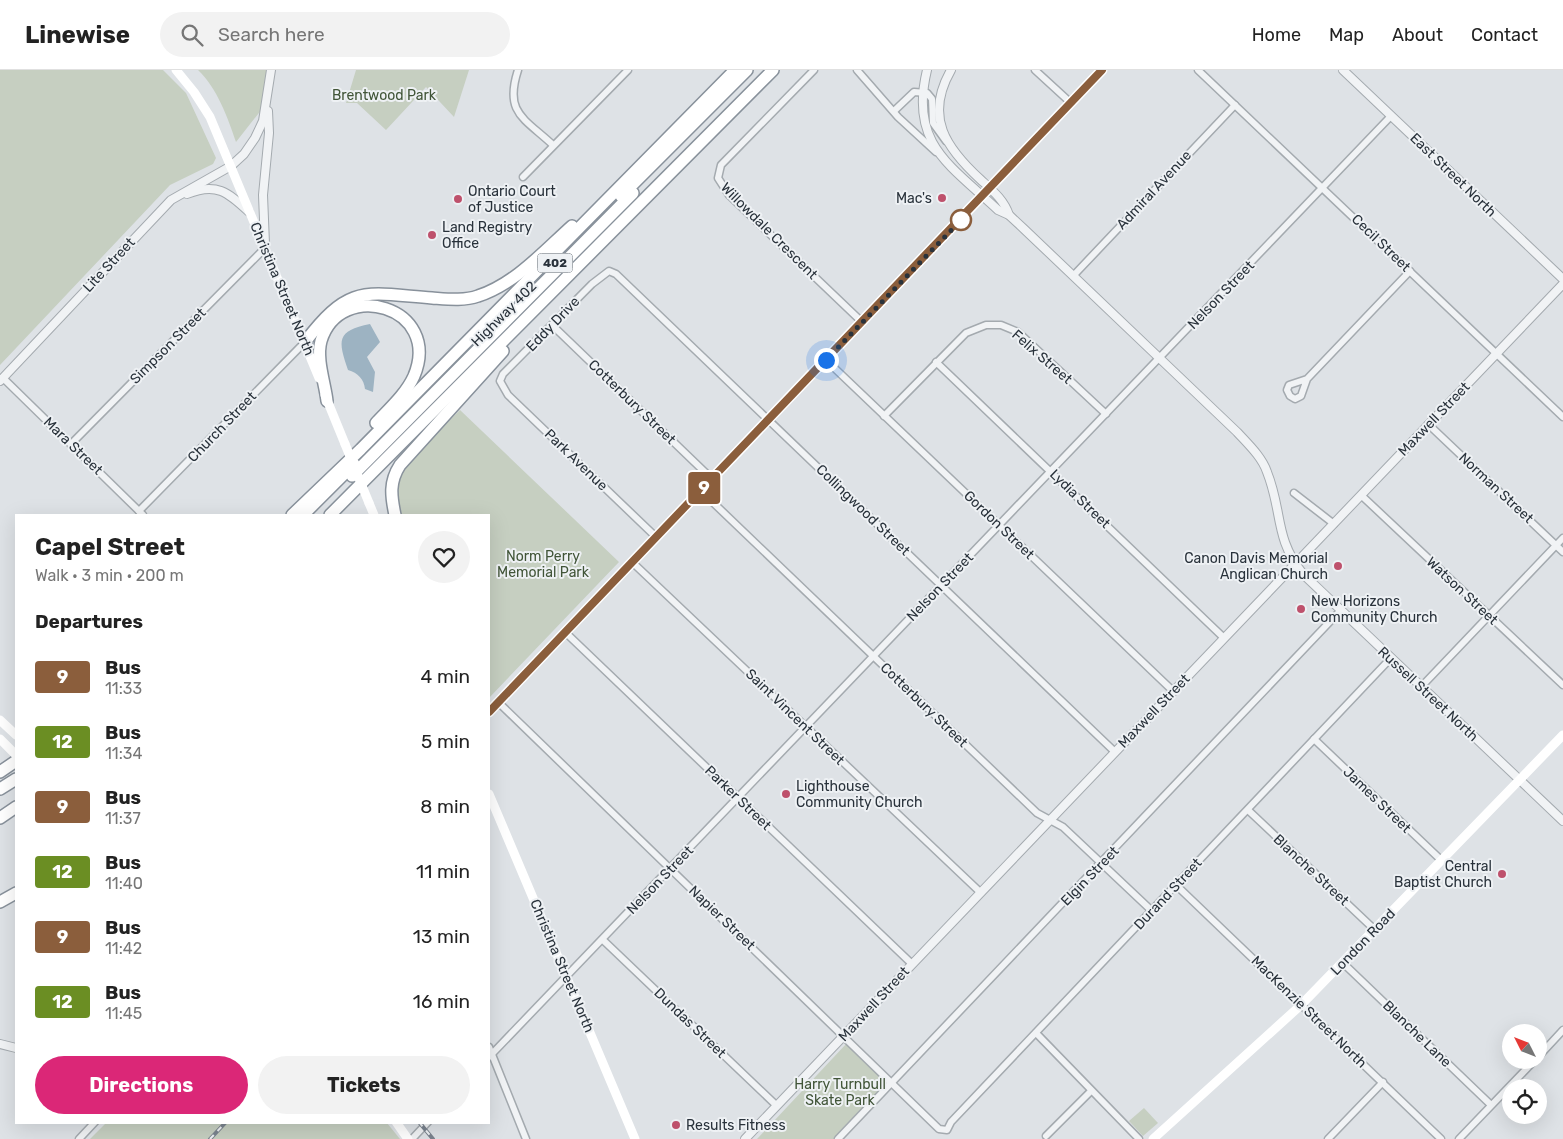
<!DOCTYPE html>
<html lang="en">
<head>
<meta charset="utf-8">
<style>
  body { margin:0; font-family:Rubik,sans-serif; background:#f2f2f2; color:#222; height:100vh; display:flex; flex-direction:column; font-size:19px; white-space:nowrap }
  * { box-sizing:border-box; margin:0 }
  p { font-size:16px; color:#767676 }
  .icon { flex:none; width:28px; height:28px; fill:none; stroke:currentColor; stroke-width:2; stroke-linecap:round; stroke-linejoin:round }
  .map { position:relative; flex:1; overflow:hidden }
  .drawer { position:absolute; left:15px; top:444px; width:475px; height:610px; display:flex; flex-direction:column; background:#fff; border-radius:0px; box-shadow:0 5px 20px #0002 }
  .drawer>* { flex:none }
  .badge { padding:0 10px; border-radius:4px; font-size:18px; line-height:32px }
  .needle { width:32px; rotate:312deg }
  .controls { position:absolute; left:1502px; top:954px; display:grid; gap:10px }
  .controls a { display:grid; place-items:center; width:45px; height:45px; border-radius:50%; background:#fff; box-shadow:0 5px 20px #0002; font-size:25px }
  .you { position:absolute; width:25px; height:25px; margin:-12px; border:4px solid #fff; border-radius:50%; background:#1a73e8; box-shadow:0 0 0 8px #1a73e833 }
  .map>.badge { position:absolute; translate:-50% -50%; box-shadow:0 0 0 2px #fff }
  h2 { padding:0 20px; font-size:19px; line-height:45px }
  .round { display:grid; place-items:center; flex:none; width:52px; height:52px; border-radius:26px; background:#f2f2f2 }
  .head { display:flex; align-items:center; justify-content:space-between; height:85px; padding:0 20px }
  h1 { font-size:24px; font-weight:700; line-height:38px }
  .primary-button { display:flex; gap:10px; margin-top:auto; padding:10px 20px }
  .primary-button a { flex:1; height:58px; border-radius:30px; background:#db2777; color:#fff; font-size:20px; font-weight:700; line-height:58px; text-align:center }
  .primary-button a+a { background:#f2f2f2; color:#222 }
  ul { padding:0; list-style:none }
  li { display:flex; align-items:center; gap:15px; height:65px; padding:0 20px }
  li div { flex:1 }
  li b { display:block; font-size:19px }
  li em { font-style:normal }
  li .badge { min-width:55px; font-weight:700; text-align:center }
  header { display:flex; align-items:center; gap:30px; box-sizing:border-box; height:70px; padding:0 25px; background:#fff; border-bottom:1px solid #e0e0e0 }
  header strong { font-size:24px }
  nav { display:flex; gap:28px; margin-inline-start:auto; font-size:18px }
  .search { width:350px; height:45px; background:#f2f2f2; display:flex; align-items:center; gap:12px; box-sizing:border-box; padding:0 18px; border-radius:28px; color:#767676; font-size:19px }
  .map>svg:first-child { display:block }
</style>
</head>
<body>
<header>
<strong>Linewise</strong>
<div class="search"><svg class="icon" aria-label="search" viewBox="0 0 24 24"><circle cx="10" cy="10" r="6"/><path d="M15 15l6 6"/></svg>Search here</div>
<nav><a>Home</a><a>Map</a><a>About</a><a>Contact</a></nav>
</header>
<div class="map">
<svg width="1563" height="1069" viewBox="0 0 1563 1069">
  <rect width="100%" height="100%" fill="#dee2e6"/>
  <g fill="#c6cfc1">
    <path d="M 0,0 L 163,0 L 186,23 L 216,88 L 213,94 L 170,115 L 0,295 Z"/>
    <path d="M 198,0 L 267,0 L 262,39 L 236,72 C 228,48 217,18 198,0 Z"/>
    <path d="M 356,0 L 469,0 L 454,47 L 426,17 L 386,60 L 357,33 L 346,33 Z"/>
    <path d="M 460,340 L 619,492 L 489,628 L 489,445 L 401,445 C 398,434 395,422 399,410 C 406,387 442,358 460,340 Z"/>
    <path d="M 847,973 L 888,1013 L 834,1069 L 757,1069 Z"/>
    <path d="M 1144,1038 L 1158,1053 L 1143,1066 L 1129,1051 Z"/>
    <path d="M 106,1053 L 387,1053 L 400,1069 L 90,1069 Z"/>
  </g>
  <path fill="#9db3c2" d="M 370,254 L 380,272 L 367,287 L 375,302 L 373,322 L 365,319 C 364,309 358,303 348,300 C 338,270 336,261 370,254 Z"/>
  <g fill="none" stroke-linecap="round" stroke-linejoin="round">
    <defs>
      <g id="minor">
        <path d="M 518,0 C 504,43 524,48 553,75"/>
        <path d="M 814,0 L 721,95 L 718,108 L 729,125 L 862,252"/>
        <path d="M 857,0 L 898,47 L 936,82"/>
        <path d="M 1035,0 L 1071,33"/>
        <path d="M 1198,0 L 1563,347"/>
        <path d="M 894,41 L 914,22 L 927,23 L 932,29 L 933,53 L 946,71"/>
        <path d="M 523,107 L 628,0"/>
        <path d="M 1074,205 L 1235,35"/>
        <path d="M 552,255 L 712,409"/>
        <path d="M 826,290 L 1173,621"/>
        <path d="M 936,292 L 1224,568"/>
        <path d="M 3,308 L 143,445"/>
        <path d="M 1307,309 L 1301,326 L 1295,329 L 1290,326 L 1287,320 L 1289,315 L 1307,309 L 1410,201"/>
        <path d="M 884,346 L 966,263 L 986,255 L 1001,255 L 1018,262 L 1106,344"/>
        <path d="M 1428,354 L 1563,482"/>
        <path d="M 71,374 L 265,178"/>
        <path d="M 701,421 L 1037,743 L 1063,757 L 1152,841"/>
        <path d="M 1294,423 L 1334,454"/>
        <path d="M 1362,426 L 1563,615"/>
        <path d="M 139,441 L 305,272"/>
        <path d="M 656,467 L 508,325 L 500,311 L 503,304 L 592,214 L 609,201 L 616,204 L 1115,682"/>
        <path d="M 632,492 L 980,822"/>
        <path d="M 565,562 L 912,894"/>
        <path d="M 1421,617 L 1563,468"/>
        <path d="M 498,632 L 939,1059 L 947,1060 L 951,1052 L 1391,588"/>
        <path d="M 1314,669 L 1441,790"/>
        <path d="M 1248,740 L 1375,860"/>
        <path d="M 1176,815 L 1441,1069"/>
        <path d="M 603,870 L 777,1036"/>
        <path d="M 1343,893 L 1491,1035"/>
        <path d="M 1036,963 L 1139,1069"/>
        <path d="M 489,977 L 526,1069"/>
        <path d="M 1539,986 L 1563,960"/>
        <path d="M 489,987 L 1391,46"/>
        <path d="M 1046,1066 L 1091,1021"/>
        <path d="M 79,1069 L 95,1052"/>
        <path d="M 412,1069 L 428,1052"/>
        <path d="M 838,1069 L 1340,541"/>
        <path d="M 1328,1069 L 1383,1012"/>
        <path d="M 1459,1069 L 1535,990"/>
      </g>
      <g id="tertiary">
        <path d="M 927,0 C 909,74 950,95 998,140 L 1009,145 L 1024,159 L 1237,362 C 1248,374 1262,387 1267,402 C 1283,442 1274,468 1303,504 L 1563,751"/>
        <path d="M 951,0 C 924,47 946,78 981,110 C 993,121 1004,130 1009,145"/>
        <path d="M 1343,0 L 1563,209"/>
        <path d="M 187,124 C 216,112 228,122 249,142"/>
        <path d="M 265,174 L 263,125 L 269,63 L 268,41"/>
        <path d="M 0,311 L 171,130 L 231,96 L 244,84 L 255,68 L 263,51 L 271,0"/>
        <path d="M 0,974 L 16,978"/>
        <path d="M 745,1069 L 1563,214"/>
      </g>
      <g id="motorway">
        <path d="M 621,126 L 747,0"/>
        <path d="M 305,272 C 350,213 365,223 432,228 C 447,229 464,231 478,226 C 515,214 544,181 572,156"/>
        <path d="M 327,331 C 325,313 316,289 321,271 C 340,208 443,236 414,306 C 406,324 389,339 376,353"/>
        <path d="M 352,406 L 633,123"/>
        <path d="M 292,445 L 361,379 L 735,0"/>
        <path d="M 303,445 L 354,394"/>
        <path d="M 330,445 L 773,0"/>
        <path d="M 395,445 C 391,426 389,412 400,395 L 503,281"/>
        <path d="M 0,702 L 16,691"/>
        <path d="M 0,719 L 16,709"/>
        <path d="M 0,748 L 16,737"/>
        <path d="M 0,832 L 16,823"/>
      </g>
    </defs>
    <use href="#minor" stroke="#a4aaaf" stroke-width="9"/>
    <use href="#tertiary" stroke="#a4aaaf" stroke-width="10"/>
    <use href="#motorway" stroke="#88919b" stroke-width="14"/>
    <use href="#minor" stroke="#f1f3f5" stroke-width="6"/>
    <use href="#tertiary" stroke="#f1f3f5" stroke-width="8"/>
    <g stroke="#fff" stroke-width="9">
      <path d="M 176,0 L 194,22 L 210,47 L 319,308"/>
      <path d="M 325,325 L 345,374"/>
      <path d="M 369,433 L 374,445"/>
      <path d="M 489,642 L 1102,0"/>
      <path d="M 0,650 L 16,665"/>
      <path d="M 0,669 L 16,685"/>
      <path d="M 489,724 L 635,1069"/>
      <path d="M 396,1052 L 408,1069"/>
      <path d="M 1153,1069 L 1301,935 L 1563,665"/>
    </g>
    <use href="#motorway" stroke="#fff" stroke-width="11"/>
    <defs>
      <g id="rail">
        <path d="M 419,1052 L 433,1069"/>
        <path d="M 210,1069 L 226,1052"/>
      </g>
    </defs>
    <use href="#rail" stroke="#7a838e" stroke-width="4"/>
    <use href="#rail" stroke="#eef1f4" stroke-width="2" stroke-dasharray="5.5" stroke-linecap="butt"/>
    <path stroke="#fff" stroke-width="9" d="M 345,374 L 369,433"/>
  </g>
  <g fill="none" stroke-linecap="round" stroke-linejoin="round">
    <defs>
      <path id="line" d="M 489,642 L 1102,0"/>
    </defs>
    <use href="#line" stroke="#fff" stroke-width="11"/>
    <use href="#line" stroke="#8b5e3c" stroke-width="8"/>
    <path stroke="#29323b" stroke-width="5" stroke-dasharray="0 9" d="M 826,290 L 961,150"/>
  </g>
  <g fill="#be516c" stroke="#eef1f4" stroke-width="2">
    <circle cx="942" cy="128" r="5"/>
    <circle cx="458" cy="129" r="5"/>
    <circle cx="432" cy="165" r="5"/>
    <circle cx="1338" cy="496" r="5"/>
    <circle cx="1301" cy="539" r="5"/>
    <circle cx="786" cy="724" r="5"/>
    <circle cx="1502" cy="804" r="5"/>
    <circle cx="676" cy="1055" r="5"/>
  </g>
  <circle fill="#fff" stroke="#8b5e3c" stroke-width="2.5" cx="961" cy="150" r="10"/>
  <g text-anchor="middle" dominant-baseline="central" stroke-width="4" stroke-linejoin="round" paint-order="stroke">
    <rect fill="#eef1f4" stroke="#646b72" stroke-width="1" x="537.5" y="183.5" width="35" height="19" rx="4"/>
    <g font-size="12" font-weight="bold" fill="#29323b">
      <text x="555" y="193">402</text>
    </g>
    <g font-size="14" fill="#415538" stroke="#eef1f4">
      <text x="384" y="25">Brentwood Park</text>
      <text x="543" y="486">Norm Perry<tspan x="543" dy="16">Memorial Park</tspan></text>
      <text x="840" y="1014">Harry Turnbull<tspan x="840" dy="16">Skate Park</tspan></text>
    </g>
    <g font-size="14" fill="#29323b" stroke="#eef1f4">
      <text transform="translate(1453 105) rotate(44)">East Street North</text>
      <text transform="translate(1154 120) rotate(-47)">Admiral Avenue</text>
      <text transform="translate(769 161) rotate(45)">Willowdale Crescent</text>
      <text transform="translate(1381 173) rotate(44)">Cecil Street</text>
      <text transform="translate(109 195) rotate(-47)">Lite Street</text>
      <text transform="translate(282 219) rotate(67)">Christina Street North</text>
      <text transform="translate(1221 225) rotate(-46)">Nelson Street</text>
      <text transform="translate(504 244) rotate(-45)">Highway 402</text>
      <text transform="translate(553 254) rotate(-46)">Eddy Drive</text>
      <text transform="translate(168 276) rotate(-45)">Simpson Street</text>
      <text transform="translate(1042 287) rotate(41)">Felix Street</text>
      <text transform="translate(632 332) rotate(44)">Cotterbury Street</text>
      <text transform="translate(1434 349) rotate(-46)">Maxwell Street</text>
      <text transform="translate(222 357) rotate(-46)">Church Street</text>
      <text transform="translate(73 376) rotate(44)">Mara Street</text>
      <text transform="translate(576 390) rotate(44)">Park Avenue</text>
      <text transform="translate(1496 418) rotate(43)">Norman Street</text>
      <text transform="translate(1080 429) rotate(44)">Lydia Street</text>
      <text transform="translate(863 440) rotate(44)">Collingwood Street</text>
      <text transform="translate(999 455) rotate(44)">Gordon Street</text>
      <text transform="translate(940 517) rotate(-46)">Nelson Street</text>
      <text transform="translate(1462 521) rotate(43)">Watson Street</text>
      <text transform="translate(1428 624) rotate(43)">Russell Street North</text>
      <text transform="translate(924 635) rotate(44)">Cotterbury Street</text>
      <text transform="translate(1154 641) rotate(-46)">Maxwell Street</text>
      <text transform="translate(795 647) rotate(44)">Saint Vincent Street</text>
      <text transform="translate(738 728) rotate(44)">Parker Street</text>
      <text transform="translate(1377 730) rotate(44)">James Street</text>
      <text transform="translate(1311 800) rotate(43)">Blanche Street</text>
      <text transform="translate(1090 806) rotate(-46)">Elgin Street</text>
      <text transform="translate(660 810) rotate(-46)">Nelson Street</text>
      <text transform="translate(1168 824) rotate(-47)">Durand Street</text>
      <text transform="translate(722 848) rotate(44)">Napier Street</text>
      <text transform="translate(1363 872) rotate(-46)">London Road</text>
      <text transform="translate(562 896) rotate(67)">Christina Street North</text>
      <text transform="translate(874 934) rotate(-47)">Maxwell Street</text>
      <text transform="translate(1309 942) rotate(44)">MacKenzie Street North</text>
      <text transform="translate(690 953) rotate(44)">Dundas Street</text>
      <text transform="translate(1417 964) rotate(44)">Blanche Lane</text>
    </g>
    <g font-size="14" fill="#29323b" stroke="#eef1f4" text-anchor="start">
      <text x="468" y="121">Ontario Court<tspan x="468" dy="16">of Justice</tspan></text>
      <text x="932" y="128" text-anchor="end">Mac's</text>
      <text x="442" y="157">Land Registry<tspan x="442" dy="16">Office</tspan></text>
      <text x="1328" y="488" text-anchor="end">Canon Davis Memorial<tspan x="1328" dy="16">Anglican Church</tspan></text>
      <text x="1311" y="531">New Horizons<tspan x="1311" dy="16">Community Church</tspan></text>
      <text x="796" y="716">Lighthouse<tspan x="796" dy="16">Community Church</tspan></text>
      <text x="1492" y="796" text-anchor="end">Central<tspan x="1492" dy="16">Baptist Church</tspan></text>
      <text x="686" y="1055">Results Fitness</text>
    </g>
  </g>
</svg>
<div class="controls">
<a><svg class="needle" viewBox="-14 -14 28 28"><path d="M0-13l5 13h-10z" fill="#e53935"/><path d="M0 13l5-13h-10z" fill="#767676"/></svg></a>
<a><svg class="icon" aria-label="locate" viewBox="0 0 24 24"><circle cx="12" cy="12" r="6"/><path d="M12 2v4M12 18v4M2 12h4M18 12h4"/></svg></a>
</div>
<div class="you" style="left:826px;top:290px"></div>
<b class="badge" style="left:704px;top:418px;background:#8b5e3c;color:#fff">9</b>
<section class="drawer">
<div class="head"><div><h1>Capel Street</h1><p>Walk · 3 min · 200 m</p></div><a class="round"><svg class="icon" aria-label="heart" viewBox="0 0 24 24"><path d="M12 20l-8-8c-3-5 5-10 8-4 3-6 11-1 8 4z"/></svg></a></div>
<h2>Departures</h2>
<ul>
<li><span class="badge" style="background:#8b5e3c;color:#fff">9</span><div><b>Bus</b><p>11:33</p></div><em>4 min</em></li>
<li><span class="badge" style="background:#6b8e23;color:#fff">12</span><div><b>Bus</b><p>11:34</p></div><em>5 min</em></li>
<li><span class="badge" style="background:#8b5e3c;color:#fff">9</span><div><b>Bus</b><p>11:37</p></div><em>8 min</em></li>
<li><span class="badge" style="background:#6b8e23;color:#fff">12</span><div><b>Bus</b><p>11:40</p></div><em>11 min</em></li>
<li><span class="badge" style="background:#8b5e3c;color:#fff">9</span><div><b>Bus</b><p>11:42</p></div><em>13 min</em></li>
<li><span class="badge" style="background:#6b8e23;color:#fff">12</span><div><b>Bus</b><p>11:45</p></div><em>16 min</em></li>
</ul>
<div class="primary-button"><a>Directions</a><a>Tickets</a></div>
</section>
</div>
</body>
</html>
